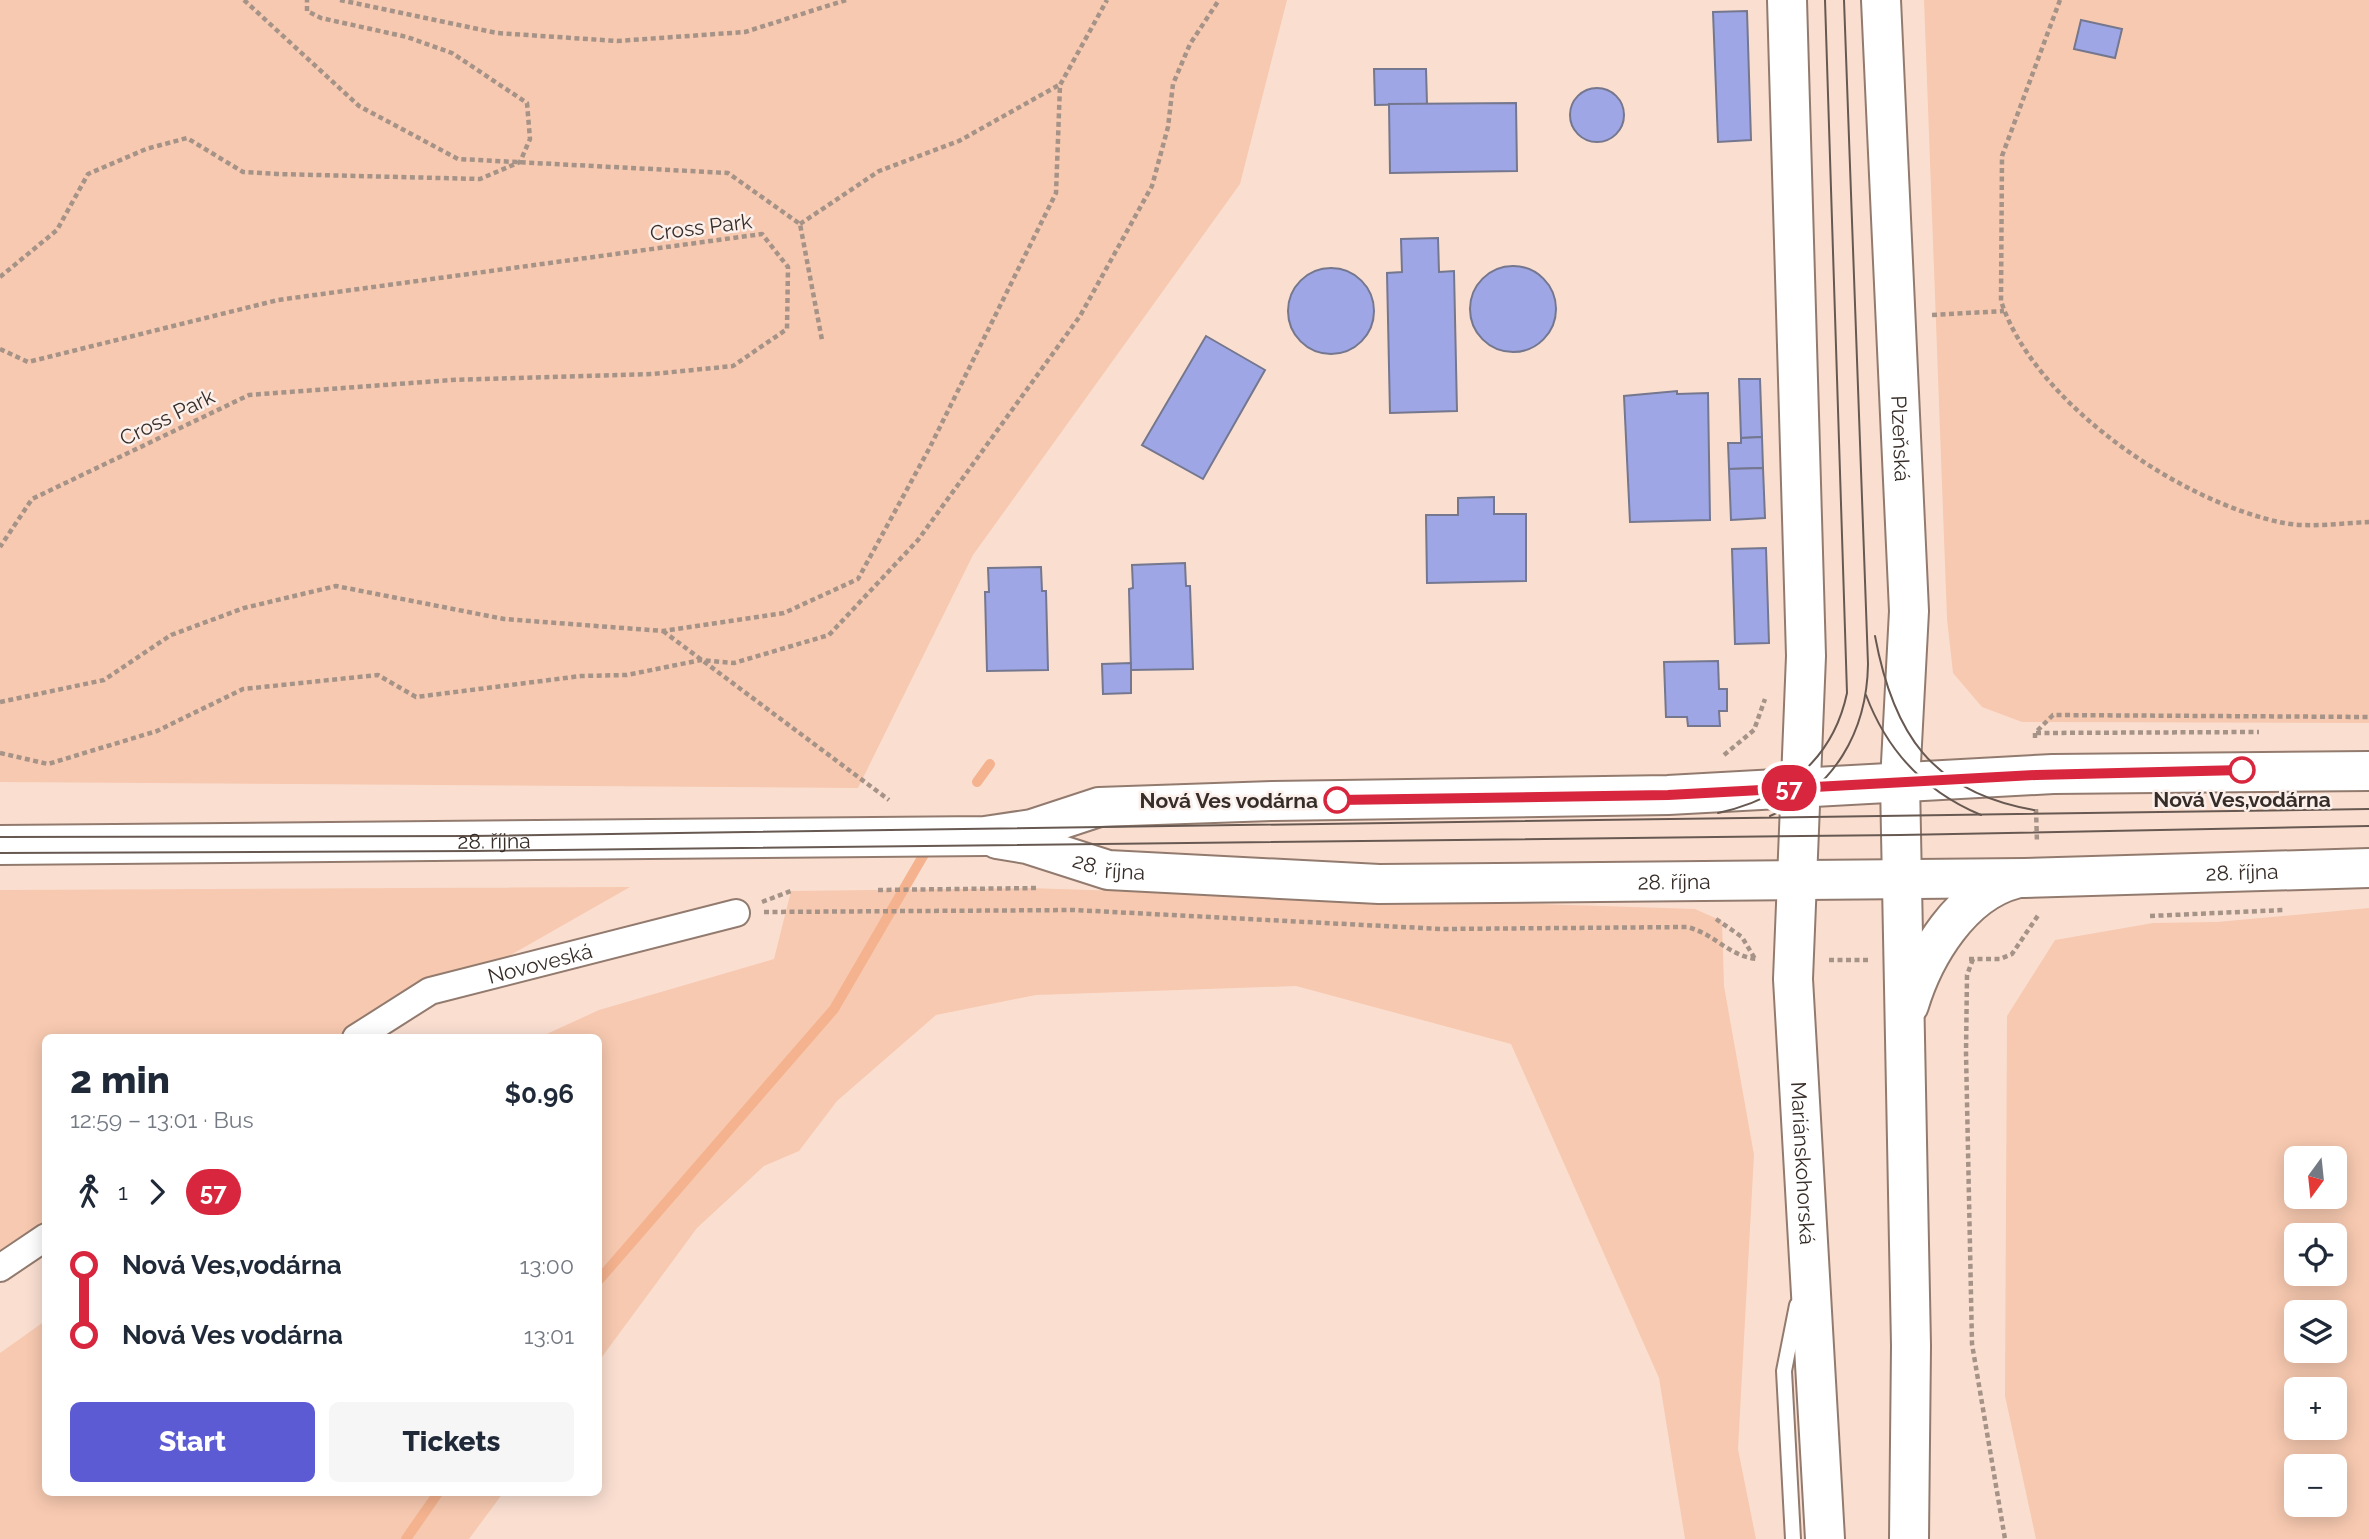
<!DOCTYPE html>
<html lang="en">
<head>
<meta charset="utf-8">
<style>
  body { margin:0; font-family:Raleway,sans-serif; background:#f6f6f7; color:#1f2937; height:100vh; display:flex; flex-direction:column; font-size:26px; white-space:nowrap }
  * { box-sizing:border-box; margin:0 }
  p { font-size:23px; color:#747a83 }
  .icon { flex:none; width:38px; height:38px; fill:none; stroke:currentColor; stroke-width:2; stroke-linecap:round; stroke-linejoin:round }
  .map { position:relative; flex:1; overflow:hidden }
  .drawer { position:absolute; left:42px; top:1034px; width:560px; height:462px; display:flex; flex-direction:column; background:#fff; border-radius:10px; box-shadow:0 4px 18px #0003 }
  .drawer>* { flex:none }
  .badge { padding:0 14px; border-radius:23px; font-size:24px; line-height:46px }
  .needle { width:46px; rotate:195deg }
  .controls { position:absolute; left:2284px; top:1146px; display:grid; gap:14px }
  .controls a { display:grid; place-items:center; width:63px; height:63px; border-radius:10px; background:#fff; box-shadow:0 4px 18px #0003; font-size:35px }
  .map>.badge { position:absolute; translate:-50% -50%; box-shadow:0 0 0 4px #fff }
  .legs { display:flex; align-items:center; gap:10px; height:77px; padding:0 28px; font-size:23px }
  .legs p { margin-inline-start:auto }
  .overview { display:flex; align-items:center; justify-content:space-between; height:119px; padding:0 28px }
  h1 { font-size:38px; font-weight:800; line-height:52px }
  .button { display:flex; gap:14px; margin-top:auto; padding:14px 28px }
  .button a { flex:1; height:80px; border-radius:10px; background:#5d5bd4; color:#fff; font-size:28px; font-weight:800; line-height:80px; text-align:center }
  .button a+a { background:#f6f6f7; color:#1f2937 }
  ul { padding:0 28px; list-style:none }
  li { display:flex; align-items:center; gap:24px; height:70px; font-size:26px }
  li i { display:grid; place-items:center; width:10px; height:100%; margin:0 9px; background:currentColor }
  li i::after { content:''; width:18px; height:18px; margin:-9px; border:5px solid; border-radius:50%; background:#fff }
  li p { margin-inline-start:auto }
  li:first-child i { background:linear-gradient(#0000 50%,currentColor 0) }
  li:last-child i { background:linear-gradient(currentColor 50%,#0000 0) }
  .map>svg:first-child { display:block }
</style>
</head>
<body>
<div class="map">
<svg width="2369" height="1539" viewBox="0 0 2369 1539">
  <rect width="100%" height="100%" fill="#fadfd1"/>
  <g fill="#f7c9b0" fill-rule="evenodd">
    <path d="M 0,0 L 1287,0 L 1240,184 L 973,555 L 858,788 L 0,782 Z"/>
    <path d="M 1924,0 L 2369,0 L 2369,723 L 2022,722 L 1982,707 L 1953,673 L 1947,619 Z"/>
    <path d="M 630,887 L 365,1038 L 46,1038 L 45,1228 L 0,1260 L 0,890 Z"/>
    <path d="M 1028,888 L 1695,909 L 1722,921 L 1724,986 L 1754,1155 L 1738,1449 L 1756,1539 L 1685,1539 L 1659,1378 L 1511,1044 L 1296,986 L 1036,995 L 936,1015 L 837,1101 L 799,1151 L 764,1166 L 697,1228 L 599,1361 L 598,1038 L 538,1038 L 599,1010 L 774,959 L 791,891 Z"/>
    <path d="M 2369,908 L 2369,1539 L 2036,1539 L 2005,1396 L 2007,1016 L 2055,940 L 2153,923 L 2217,922 ZM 2296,1158 L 2334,1158 L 2334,1197 L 2296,1197 ZM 2296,1236 L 2334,1236 L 2334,1274 L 2296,1274 ZM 2296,1312 L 2334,1312 L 2334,1351 L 2296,1351 ZM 2296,1390 L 2334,1390 L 2334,1428 L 2296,1428 ZM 2296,1466 L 2334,1466 L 2334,1505 L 2296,1505 Z"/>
    <path d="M 45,1321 L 46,1493 L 503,1493 L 469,1539 L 0,1539 L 0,1353 Z"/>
  </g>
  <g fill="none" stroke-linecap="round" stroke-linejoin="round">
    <g stroke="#f4b28e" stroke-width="10">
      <path d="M 977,782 L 990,764"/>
      <path d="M 598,1281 L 834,1009 L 930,844"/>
      <path d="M 406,1539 L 438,1493"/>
    </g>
  </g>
  <g fill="#9fa6e6" stroke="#74778d" stroke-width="2">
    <path d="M 1747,11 L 1751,140 L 1718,142 L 1713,12 Z"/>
    <path d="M 2081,20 L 2122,29 L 2115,58 L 2074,49 Z"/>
    <path d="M 1374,69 L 1426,69 L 1427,104 L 1375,105 Z"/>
    <circle cx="1597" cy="115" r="27"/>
    <path d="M 1516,103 L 1517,171 L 1390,173 L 1389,104 Z"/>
    <path d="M 1438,238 L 1439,272 L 1454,271 L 1457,411 L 1390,413 L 1387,273 L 1402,272 L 1401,239 Z"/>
    <circle cx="1513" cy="309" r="43"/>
    <circle cx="1331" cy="311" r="43"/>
    <path d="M 1206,336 L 1265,370 L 1203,479 L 1142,445 Z"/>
    <path d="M 1739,379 L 1760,379 L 1762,437 L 1741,438 Z"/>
    <path d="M 1677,391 L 1677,394 L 1708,393 L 1710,520 L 1630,522 L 1624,396 Z"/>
    <path d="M 1762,437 L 1763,468 L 1729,469 L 1728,443 L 1741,443 L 1741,438 Z"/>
    <path d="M 1763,468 L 1765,518 L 1731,520 L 1729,469 Z"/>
    <path d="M 1494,497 L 1494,514 L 1526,514 L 1526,581 L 1427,583 L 1426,515 L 1458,515 L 1458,498 Z"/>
    <path d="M 1766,548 L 1769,643 L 1735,644 L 1732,549 Z"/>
    <path d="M 1185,563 L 1186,586 L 1190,586 L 1193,669 L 1131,670 L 1129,589 L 1133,588 L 1132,565 Z"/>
    <path d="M 1041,567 L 1042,591 L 1046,591 L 1048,670 L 987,671 L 985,592 L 989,592 L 988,568 Z"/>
    <path d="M 1718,661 L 1719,689 L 1727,689 L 1727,711 L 1719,711 L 1720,726 L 1688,726 L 1687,717 L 1666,717 L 1664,662 Z"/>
    <path d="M 1131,663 L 1131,693 L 1103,694 L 1102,664 Z"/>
  </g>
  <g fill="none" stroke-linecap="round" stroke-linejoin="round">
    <defs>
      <path id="service" d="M 1793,1539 L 1784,1371 L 1797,1305"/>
      <g id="minor">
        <path id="s1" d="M 356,1038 L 430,991 L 736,913"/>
        <path d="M 0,1268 L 46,1237"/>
      </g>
      <g id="secondary">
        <path id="s2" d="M 1787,0 L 1806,656 L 1793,979 L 1825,1539"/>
        <path id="s3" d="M 1881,0 L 1909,611 L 1900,782 L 1911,1346 L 1909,1539"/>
        <path id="s4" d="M 997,839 L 1027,844 L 1108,870 L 1379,884 L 2024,878 L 2369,868"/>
        <path id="s5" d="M 0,845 L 985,836 L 1032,829 L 1099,807 L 1273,801 L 1668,795 L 2053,774 L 2369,771"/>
        <path d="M 1909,1005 C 1924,955 1961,893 2015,879"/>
      </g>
    </defs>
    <use href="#service" stroke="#927b6e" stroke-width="18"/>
    <use href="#minor" stroke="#927b6e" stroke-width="30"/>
    <use href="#secondary" stroke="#927b6e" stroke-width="42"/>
    <g stroke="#a69388" stroke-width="4.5" stroke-dasharray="5 3.5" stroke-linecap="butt">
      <path d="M 244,0 L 359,106 L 458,159 L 728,173 L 800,224 L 822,340"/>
      <path d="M 340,0 L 497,33 L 617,41 L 745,32 L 846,0"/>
      <path d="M 2060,0 L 2002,156 L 2001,301 C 2034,403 2181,503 2284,523 C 2310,528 2342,523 2369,522"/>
      <path d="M 800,224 L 879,171 L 959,141 L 1059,85"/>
      <path d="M 0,277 L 57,230 L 88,174 L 146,149 L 187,138 L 243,172 L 277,174 L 480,179 L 520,162 L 530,139 L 527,103 L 452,53 L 407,37 L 321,18 L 307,11 L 307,0"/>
      <path d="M 1932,315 L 2004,311"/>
      <path d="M 0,349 L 28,362 L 278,300 L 762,234 L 788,267 L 787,329 L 733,366 L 653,374 L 451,380 L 249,395 L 32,499 L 0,547"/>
      <path d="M 663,631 L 889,800"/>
      <path d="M 0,702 L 104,680 L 171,635 L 244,608 L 336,586 L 504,619 L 663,631 L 784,613 L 858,579 L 929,449 L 1056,193 L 1060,85 L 1107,0"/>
      <path d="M 2036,733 L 2259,732"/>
      <path d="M 2035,738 L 2035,733 L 2053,715 L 2369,717"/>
      <path d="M 0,753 L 48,764 L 157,731 L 243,689 L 378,675 L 416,697 L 581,676 L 627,675 L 701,660 L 734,663 L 829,635 L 918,540 L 1080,316 L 1152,186 L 1168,127 L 1173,84 L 1190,44 L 1219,0"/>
      <path d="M 1724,755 L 1754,730 L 1765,699"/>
      <path d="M 2036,809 L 2037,843"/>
      <path d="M 878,890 L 1038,888"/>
      <path d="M 762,902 L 791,891"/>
      <path d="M 764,912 L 1074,910 L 1442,929 L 1687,927 C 1714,933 1729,957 1758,959"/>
      <path d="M 2150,916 L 2284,910"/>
      <path d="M 1716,919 L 1742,937 L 1755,959"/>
      <path d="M 1969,959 L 2000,959 L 2012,954 L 2039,914"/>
      <path d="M 1973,959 L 1967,975 L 1966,1053 L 1972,1344 L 2005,1539"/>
      <path d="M 1829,960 L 1870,960"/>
    </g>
    <use href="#service" stroke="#fff" stroke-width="14"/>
    <use href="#minor" stroke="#fff" stroke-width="26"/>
    <use href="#secondary" stroke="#fff" stroke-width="38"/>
    <g stroke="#675951" stroke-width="2">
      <path d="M 1875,636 C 1893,733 1931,792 2034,810"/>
      <path d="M 1866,695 C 1887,751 1926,792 1981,815"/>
      <path d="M 1718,813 C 1783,799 1833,760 1847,693 L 1825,0"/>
      <path d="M 1770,816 C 1834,789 1867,732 1868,664 L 1844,0"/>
      <path d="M 0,837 L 471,836 L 2369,809"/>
      <path d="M 0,853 L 473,851 L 1900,835 L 2369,826"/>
    </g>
  </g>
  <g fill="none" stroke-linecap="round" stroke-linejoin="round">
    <defs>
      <path id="line-1" d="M 1337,800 L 1668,795 L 2036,775 L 2242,770"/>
    </defs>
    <use href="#line-1" stroke="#fff" stroke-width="16"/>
    <use href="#line-1" stroke="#d7263d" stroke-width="10"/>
  </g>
  <g fill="#fff" stroke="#d7263d" stroke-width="3.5">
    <circle cx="2242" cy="770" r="12"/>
    <circle cx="1337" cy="800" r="12"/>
  </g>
  <g text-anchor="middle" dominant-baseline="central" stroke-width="5" stroke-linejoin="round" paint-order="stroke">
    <g font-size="21" fill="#372d28" stroke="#fbf0eb">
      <text transform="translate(701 227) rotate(-7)">Cross Park</text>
      <text transform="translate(167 417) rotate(-26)">Cross Park</text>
      <text stroke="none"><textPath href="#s3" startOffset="439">Plzeňská</textPath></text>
      <text stroke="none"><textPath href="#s5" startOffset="494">28. října</textPath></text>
      <text stroke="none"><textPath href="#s4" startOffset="116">28. října</textPath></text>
      <text stroke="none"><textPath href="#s4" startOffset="1250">28. října</textPath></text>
      <text stroke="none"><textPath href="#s4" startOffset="682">28. října</textPath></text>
      <text stroke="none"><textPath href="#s1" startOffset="201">Novoveská</textPath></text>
      <text stroke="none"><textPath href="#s2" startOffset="1164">Mariánskohorská</textPath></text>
    </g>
    <g font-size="21" font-weight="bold" fill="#372d28" stroke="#fbf0eb">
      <text x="2242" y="799">Nová Ves,vodárna</text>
      <text x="1318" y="800" text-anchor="end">Nová Ves vodárna</text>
    </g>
  </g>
</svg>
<div class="controls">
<a><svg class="needle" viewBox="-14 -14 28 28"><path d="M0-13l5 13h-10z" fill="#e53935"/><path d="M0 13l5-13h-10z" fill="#747a83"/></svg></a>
<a><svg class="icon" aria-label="locate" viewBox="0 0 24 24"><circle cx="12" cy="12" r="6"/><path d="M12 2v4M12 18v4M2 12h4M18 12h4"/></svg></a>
<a><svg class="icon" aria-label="layers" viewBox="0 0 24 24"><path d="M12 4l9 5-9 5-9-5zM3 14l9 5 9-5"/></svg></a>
<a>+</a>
<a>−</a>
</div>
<b class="badge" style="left:1789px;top:788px;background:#d7263d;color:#fff">57</b>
<section class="drawer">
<div class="overview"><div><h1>2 min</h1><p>12:59 – 13:01 · Bus</p></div><b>$0.96</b></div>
<div class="legs"><svg class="icon" aria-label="walk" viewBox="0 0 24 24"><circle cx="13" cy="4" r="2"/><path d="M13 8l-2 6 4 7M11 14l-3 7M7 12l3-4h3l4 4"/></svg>1<svg class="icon" aria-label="forward" viewBox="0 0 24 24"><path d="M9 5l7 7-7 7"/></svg><b class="badge" style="background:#d7263d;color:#fff">57</b></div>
<ul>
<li><i style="color:#d7263d"></i><b>Nová Ves,vodárna</b><p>13:00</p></li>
<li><i style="color:#d7263d"></i><b>Nová Ves vodárna</b><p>13:01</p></li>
</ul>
<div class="button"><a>Start</a><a>Tickets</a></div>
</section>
</div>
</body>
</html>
